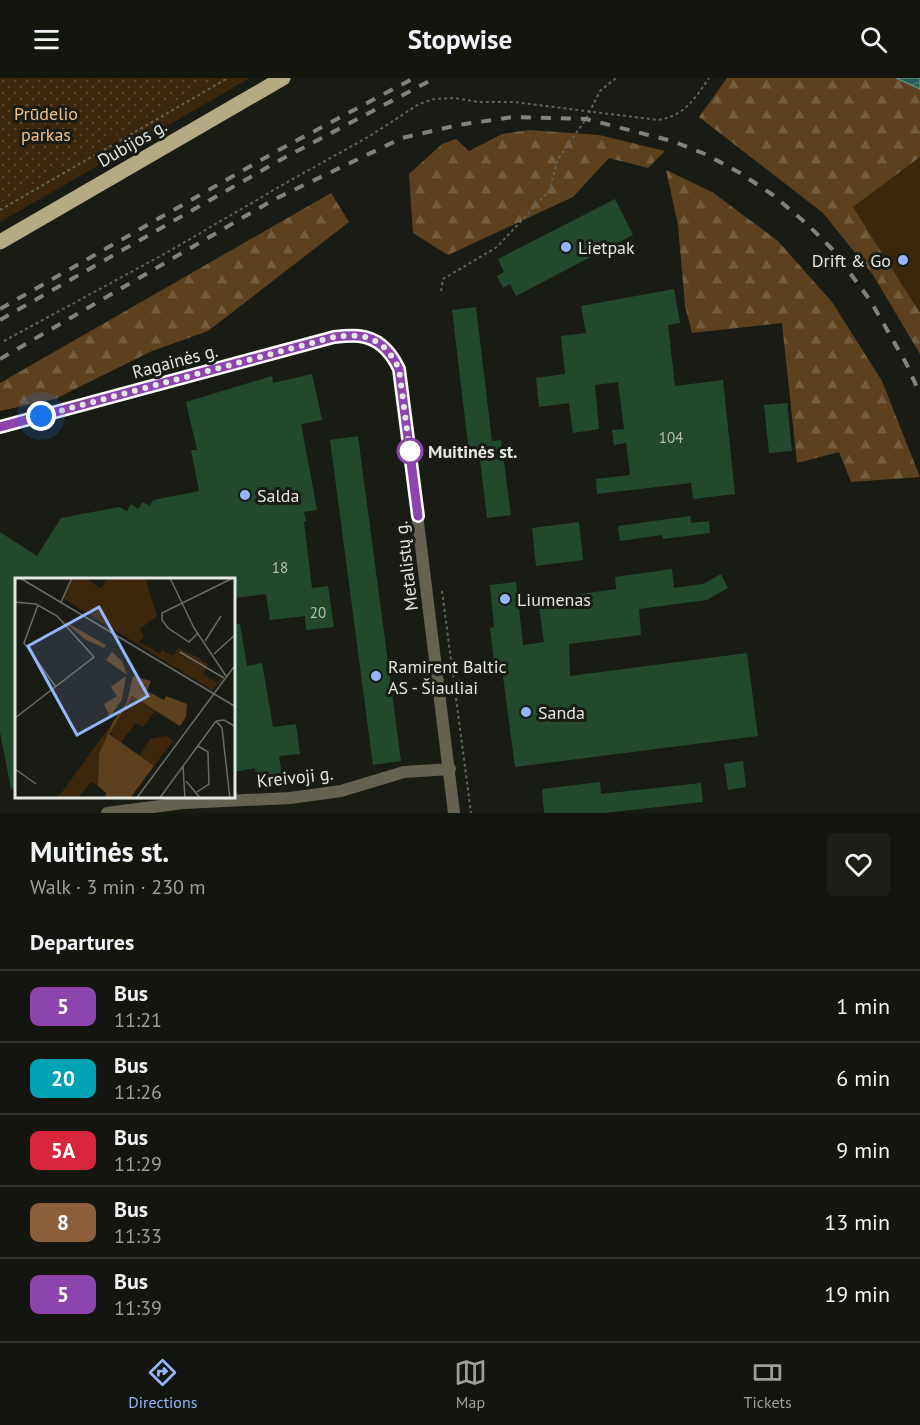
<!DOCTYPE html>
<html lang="en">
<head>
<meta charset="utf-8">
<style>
  body { margin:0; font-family:"PT Sans",sans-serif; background:#1c1e18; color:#f1f3f6; height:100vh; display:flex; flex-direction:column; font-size:22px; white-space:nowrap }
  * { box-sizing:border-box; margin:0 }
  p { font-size:20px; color:#9d9f9e }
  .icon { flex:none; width:33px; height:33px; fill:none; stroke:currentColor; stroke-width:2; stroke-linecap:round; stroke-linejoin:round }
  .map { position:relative; height:735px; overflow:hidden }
  .panel { display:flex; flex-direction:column; background:#13150f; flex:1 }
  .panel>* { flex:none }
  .badge { padding:0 12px; border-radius:9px; font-size:21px; line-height:39px }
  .you { position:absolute; width:30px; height:30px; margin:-15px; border:4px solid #fff; border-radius:50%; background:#1a73e8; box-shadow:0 0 0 9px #1a73e833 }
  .map>.badge { position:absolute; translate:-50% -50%; box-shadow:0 0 0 3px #fff }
  h2 { padding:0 30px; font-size:22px; line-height:54px }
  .round { display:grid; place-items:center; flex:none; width:63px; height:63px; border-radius:6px; background:#1c1e18 }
  .head { display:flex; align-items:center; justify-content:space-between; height:102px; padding:0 30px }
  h1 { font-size:28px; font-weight:700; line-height:45px }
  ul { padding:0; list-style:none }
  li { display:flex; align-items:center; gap:18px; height:72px; padding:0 30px; border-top:2px solid #32342f }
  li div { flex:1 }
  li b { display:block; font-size:22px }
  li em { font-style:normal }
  li .badge { min-width:66px; font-weight:700; text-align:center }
  header { display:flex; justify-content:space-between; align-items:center; height:78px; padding:0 30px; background:#13150f; font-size:27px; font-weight:700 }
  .dock { display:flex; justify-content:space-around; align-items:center; height:84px; border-top:2px solid #32342f; background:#13150f; font-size:16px; color:#9d9f9e }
  .dock a { display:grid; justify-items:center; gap:3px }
  .dock .active { color:#95b6fd }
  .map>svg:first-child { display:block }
</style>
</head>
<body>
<header><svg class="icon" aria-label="menu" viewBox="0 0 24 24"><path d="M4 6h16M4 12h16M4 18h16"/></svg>Stopwise<svg class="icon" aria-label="search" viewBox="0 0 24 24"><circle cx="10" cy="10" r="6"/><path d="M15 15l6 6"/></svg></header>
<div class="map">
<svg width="920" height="735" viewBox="0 0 920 735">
  <defs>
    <pattern id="forest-firs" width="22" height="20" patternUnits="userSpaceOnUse" patternTransform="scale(1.5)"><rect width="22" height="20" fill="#5d401e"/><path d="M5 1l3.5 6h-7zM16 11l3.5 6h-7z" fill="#745c3e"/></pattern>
    <pattern id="park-dots" width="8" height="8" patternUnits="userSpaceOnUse" patternTransform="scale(1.5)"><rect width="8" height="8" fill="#3d270c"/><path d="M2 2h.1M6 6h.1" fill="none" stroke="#59462f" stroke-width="1.8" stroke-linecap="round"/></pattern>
    <pattern id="water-waves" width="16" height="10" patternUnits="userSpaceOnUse" patternTransform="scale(1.5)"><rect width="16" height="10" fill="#266157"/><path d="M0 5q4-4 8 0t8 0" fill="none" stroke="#45786f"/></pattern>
  </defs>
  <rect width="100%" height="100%" fill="#191c14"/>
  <g fill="#3d270c">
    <path d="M 215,0 L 250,0 L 0,144 L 0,125 Z"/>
    <path d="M 920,79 L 920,235 L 853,129 Z"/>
  </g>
  <g fill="url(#forest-firs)">
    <path d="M 727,0 L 920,0 L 920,79 L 853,129 L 920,235 L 920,276 L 873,197 L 823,135 L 699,39 Z"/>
    <path d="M 529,52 L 599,57 L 665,73 L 648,90 L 609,80 L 573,119 L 448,177 L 413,155 L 409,96 L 442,66 L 456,61 L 469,73 L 502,56 Z"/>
    <path d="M 666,92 L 712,114 L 777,162 L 832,224 L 882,303 L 920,399 L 851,404 L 839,374 L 797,385 L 782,245 L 692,255 L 685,228 L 678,147 Z"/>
    <path d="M 331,115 L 349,144 L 208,253 L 152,273 L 55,321 L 0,333 L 0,305 Z"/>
  </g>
  <path fill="url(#park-dots)" d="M 0,0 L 215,0 L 0,125 Z"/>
  <path fill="url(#water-waves)" stroke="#5f8980" stroke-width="1.5" d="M 896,0 L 920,0 L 920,11 Z"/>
  <g fill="#22492e">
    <path d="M 615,121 L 633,157 L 516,218 L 510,206 L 503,210 L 497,198 L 504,194 L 498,181 Z"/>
    <path d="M 674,211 L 680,245 L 668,247 L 675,308 L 723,302 L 735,416 L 693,421 L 691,405 L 597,416 L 596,401 L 630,397 L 626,365 L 614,367 L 612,352 L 624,351 L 618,304 L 595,307 L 599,351 L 573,355 L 569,325 L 539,329 L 536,300 L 565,296 L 561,258 L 586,255 L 581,228 Z"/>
    <path d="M 476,229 L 492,363 L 501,362 L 511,437 L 487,440 L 480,382 L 470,383 L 452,232 Z"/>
    <path d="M 312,296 L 322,342 L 301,346 L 317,432 L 304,434 L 306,443 L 304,444 L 312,510 L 328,508 L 334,549 L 306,552 L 305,538 L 270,542 L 266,516 L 234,520 L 234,501 L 16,501 L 16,710 L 11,711 L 0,654 L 0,454 L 37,478 L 61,440 L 119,429 L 127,433 L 131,426 L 138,431 L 143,424 L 150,428 L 153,422 L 199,413 L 191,372 L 197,372 L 186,324 L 272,298 L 273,305 Z"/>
    <path d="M 787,325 L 792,373 L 769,375 L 764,327 Z"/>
    <path d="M 358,358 L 401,683 L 373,687 L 330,362 Z"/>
    <path d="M 690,438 L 691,445 L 709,443 L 710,455 L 663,461 L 662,457 L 620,463 L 618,448 Z"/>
    <path d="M 579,444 L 583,482 L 536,488 L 532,450 Z"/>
    <path d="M 672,491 L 674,510 L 703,506 L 721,496 L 728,510 L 707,522 L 639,531 L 641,557 L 569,566 L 570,598 L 747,575 L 758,658 L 515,689 L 502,591 L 495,591 L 490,550 L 494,549 L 490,507 L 516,504 L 523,567 L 544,564 L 538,522 L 616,511 L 615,499 Z"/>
    <path d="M 240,546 L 247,588 L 262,585 L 273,649 L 296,646 L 300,676 L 279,678 L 282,697 L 257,701 L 255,690 L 234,694 L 234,547 Z"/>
    <path d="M 743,683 L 746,709 L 728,712 L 724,686 Z"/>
    <path d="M 600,704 L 601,716 L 701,705 L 703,724 L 604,735 L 544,735 L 542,711 Z"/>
  </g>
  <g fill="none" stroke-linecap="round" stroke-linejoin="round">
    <g stroke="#60635b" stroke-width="2" stroke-dasharray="3 3" stroke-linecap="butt">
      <path d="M 0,132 L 228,0"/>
      <path d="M 441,213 L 443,201 L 497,169 L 549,113 L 558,81 L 586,41 L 600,13 L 616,0"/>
      <path d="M 4,263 L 166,175 L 298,98 L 370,58 L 419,26 L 434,21 L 454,20 L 479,24 L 514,24 L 658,42 C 684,38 695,21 709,0"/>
      <path d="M 442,513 L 471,735"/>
    </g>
    <g stroke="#666250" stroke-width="12">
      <path d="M 0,349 L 334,259 C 342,258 351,257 359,258 C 379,260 392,274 399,291 L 454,735"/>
      <path d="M 107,735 L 183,725 L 290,720 L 341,713 L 404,694 L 450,691"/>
    </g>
    <path stroke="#b4ab84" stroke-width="15" d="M 0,164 L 283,0"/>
    <g stroke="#80837c" stroke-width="4" stroke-dasharray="10 10" stroke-linecap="butt">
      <path d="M 0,231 L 277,73 L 414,0"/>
      <path d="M 0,242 L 282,81 L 435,0"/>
      <path d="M 0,281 L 273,122 L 402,60 L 458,47 L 513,39 L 586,41 L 672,63 L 705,76 L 740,95 L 773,117 L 807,146 L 832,171 L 870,222 L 906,285 L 920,316"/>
    </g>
  </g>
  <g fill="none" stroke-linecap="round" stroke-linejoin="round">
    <defs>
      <path id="line" d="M 0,349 L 334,259 C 342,258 351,257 359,258 C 379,260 391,274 399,291 L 418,438"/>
    </defs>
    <use href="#line" stroke="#fff" stroke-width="14"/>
    <use href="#line" stroke="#8e44ad" stroke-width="9"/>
    <path stroke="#e4e7e1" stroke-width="6" stroke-dasharray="0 10.8" d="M 41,338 L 334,259 C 342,258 351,257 359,258 C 379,260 391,274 399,291 L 410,375 L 410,373"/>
  </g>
  <g fill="#95b6fd" stroke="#191c14" stroke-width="2">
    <circle cx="566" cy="169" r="6"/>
    <circle cx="903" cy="182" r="6"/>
    <circle cx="245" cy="417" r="6"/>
    <circle cx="505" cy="521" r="6"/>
    <circle cx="376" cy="598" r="6"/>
    <circle cx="526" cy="634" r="6"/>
  </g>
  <circle fill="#fff" stroke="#8e44ad" stroke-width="3" cx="410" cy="373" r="12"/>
  <g text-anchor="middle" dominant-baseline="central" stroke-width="6" stroke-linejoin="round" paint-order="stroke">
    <g font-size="15" fill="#b4c0b4">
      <text x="671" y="359">104</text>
      <text x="280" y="489">18</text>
      <text x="318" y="534">20</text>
    </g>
    <g font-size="18" fill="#f4c088" stroke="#191c14">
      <text x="46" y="35">Prūdelio<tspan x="46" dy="21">parkas</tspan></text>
    </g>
    <g font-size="18" fill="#e4e7e1" stroke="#191c14">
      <text transform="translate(132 65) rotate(-30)">Dubijos g.</text>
      <text transform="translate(175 283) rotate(-15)">Ragainės g.</text>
      <text transform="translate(406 488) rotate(-97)">Metalistų g.</text>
      <text transform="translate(295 699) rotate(-6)">Kreivoji g.</text>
    </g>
    <g font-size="18" fill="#e4e7e1" stroke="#191c14" text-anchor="start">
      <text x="578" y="169">Lietpak</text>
      <text x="891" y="182" text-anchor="end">Drift &amp; Go</text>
      <text x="257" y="417">Salda</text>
      <text x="517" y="521">Liumenas</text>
      <text x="388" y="588">Ramirent Baltic<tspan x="388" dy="21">AS - Šiauliai</tspan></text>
      <text x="538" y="634">Sanda</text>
    </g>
    <g font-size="18" font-weight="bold" fill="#e4e7e1" stroke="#191c14" text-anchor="start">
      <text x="428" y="373">Muitinės st.</text>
    </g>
  </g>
  <g transform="translate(15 500)">
    <rect width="220" height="220" fill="#191c14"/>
    <path d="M 49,21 L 145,76 L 151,65 L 148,73 L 158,78 L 163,70 L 182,79 L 193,86 L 188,96 L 201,104 L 208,101 L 197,112 ZM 117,118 L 140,133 L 128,149 L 121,145 L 105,165 L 95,154 ZM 98,144 L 84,176 L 83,208 L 76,204 L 63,220 L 42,221 ZM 152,158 L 158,163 L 139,188 L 124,179 L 135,161 Z" fill="#3d270c"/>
    <path d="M 47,42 L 91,67 L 89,70 L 71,62 ZM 97,74 L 107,83 L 112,97 L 91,82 ZM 111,98 L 107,121 L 95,139 L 89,126 L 102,118 L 96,109 ZM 118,98 L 136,103 L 132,113 L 149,122 L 151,118 L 172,126 L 171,139 L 165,148 L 117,118 L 94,156 L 139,188 L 115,220 L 90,220 L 91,215 L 83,208 L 84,176 L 98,144 L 112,124 Z" fill="#5d401e"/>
    <path d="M 57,0 L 70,0 L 86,10 L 93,0 L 130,0 L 142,38 L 125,51 L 129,58 L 125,63 L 120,64 L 48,20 Z" fill="#3d270c"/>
    <path fill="none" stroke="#6a6d66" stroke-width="1.5" d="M 5,0 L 221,129M 155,0 L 179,50 L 211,98M 0,24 L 21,26 L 42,38 L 79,79 L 0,140M 46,24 L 57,0M 23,27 L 9,65 L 41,109M 183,55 L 174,64 L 153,50 L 147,42 L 147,35 L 218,0M 190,63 L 206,38M 165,74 L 209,100M 199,76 L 221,56M 201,143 L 207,150 L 215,221M 201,143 L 209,142 L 221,149M 168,188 L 170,221M 0,191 L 21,206M 171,203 L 186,221M 182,214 L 194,206 L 193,174 L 183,168M 121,221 L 221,86M 144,221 L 201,143"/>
    <path fill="#95b6fd" fill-opacity="0.15" stroke="#95b6fd" stroke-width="3" d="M 84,29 L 133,118 L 62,157 L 13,68 Z"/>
    <rect width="220" height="220" fill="none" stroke="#e4e7e1" stroke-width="3"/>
  </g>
</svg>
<div class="you" style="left:41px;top:338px"></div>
</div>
<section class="panel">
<div class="head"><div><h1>Muitinės st.</h1><p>Walk · 3 min · 230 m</p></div><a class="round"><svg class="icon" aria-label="heart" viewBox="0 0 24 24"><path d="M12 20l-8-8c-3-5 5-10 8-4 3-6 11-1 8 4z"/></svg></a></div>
<h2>Departures</h2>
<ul>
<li><span class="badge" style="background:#8e44ad;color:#fff">5</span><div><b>Bus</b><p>11:21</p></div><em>1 min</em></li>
<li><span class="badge" style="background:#00a3b4;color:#fff">20</span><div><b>Bus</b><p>11:26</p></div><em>6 min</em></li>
<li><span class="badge" style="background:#d7263d;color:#fff">5A</span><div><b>Bus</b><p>11:29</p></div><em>9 min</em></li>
<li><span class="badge" style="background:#8b5e3c;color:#fff">8</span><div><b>Bus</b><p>11:33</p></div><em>13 min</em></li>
<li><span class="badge" style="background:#8e44ad;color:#fff">5</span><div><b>Bus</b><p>11:39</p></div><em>19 min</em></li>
</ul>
</section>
<nav class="dock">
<a class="active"><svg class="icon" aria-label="directions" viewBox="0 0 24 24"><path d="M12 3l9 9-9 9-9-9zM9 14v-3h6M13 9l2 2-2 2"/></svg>Directions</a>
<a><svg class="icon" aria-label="map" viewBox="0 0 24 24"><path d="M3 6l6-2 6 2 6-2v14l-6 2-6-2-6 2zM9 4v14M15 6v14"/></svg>Map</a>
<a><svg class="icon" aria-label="tickets" viewBox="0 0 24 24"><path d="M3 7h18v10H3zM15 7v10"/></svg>Tickets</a>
</nav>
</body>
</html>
